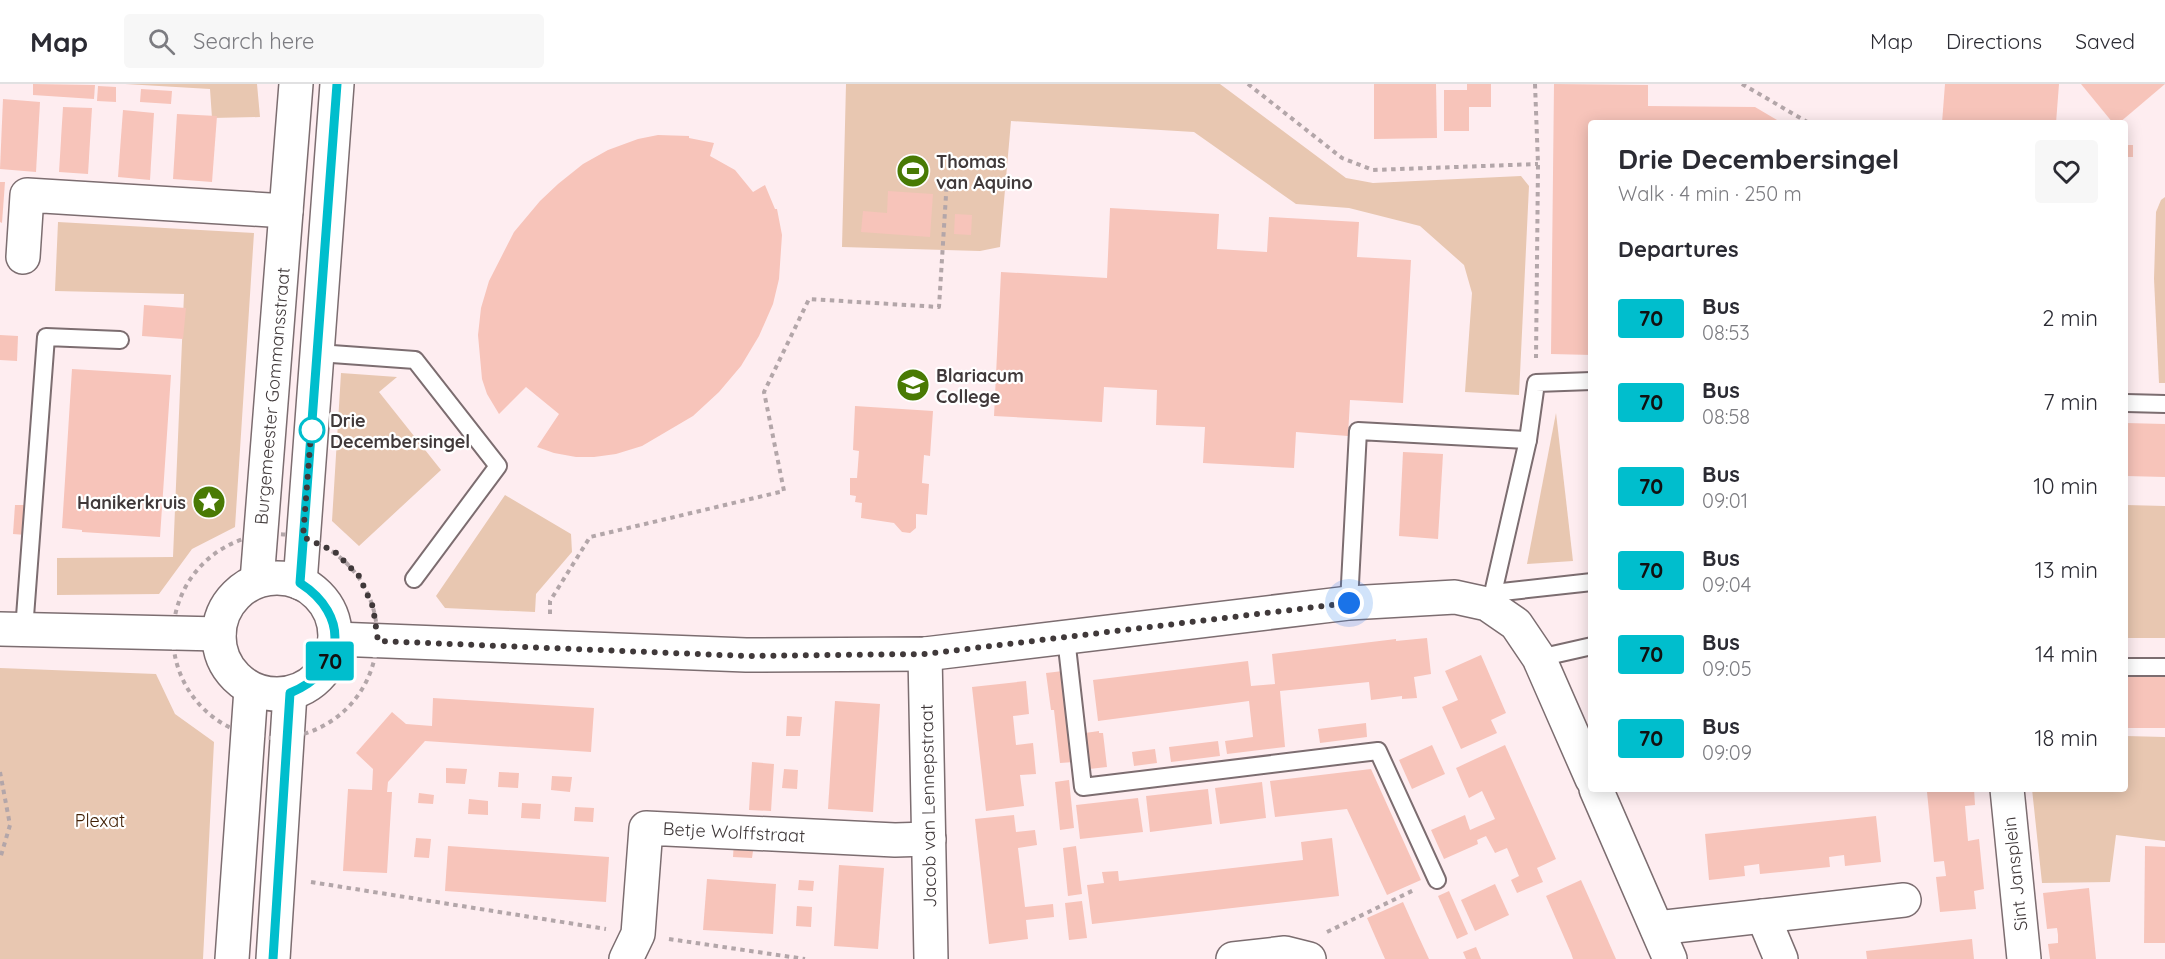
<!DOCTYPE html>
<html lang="en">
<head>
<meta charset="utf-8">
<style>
  body { margin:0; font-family:Quicksand,sans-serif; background:#f7f7f7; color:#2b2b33; height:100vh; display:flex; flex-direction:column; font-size:22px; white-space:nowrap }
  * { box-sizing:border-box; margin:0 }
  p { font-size:20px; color:#7c7c81 }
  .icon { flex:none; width:33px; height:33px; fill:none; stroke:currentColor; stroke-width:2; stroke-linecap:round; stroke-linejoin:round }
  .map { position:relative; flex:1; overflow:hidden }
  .sheet { position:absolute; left:1588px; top:36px; width:540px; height:672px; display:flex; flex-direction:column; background:#fff; border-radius:6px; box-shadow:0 3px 15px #0003 }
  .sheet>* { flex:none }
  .badge { padding:0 12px; border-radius:4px; font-size:21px; line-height:39px }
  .you { position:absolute; width:30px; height:30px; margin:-15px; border:4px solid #fff; border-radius:50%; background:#1a73e8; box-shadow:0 0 0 9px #1a73e833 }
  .map>.badge { position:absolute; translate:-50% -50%; box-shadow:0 0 0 3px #fff }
  h2 { padding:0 30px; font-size:22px; line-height:54px }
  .round { display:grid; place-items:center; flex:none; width:63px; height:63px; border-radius:6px; background:#f7f7f7 }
  .head { display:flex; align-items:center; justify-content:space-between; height:102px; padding:0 30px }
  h1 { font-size:28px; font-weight:700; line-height:45px }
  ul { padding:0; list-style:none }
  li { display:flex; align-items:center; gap:18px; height:84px; padding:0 30px }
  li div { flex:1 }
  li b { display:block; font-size:22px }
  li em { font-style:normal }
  li .badge { min-width:66px; font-weight:700; text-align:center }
  header { display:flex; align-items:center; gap:36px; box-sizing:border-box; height:84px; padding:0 30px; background:#fff; border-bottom:2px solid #e1e1e2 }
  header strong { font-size:28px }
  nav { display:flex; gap:33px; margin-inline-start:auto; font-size:21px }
  .search { width:420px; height:54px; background:#f7f7f7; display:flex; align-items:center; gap:15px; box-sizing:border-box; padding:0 21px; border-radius:6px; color:#7c7c81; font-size:22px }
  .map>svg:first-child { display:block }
</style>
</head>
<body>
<header>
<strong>Map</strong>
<div class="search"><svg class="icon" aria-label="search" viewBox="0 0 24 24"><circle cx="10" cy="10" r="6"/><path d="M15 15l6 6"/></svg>Search here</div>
<nav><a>Map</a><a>Directions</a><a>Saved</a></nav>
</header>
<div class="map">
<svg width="2165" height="875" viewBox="0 0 2165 875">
  <rect width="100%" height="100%" fill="#feedf0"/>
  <g fill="#e8c7b1">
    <path d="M 125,0 L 257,0 L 260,33 L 212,34 L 210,5 Z"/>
    <path d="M 846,0 L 1220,0 L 1346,94 L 1373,99 L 1521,92 L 1529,102 L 1519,311 L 1465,308 L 1472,209 L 1464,181 L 1420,142 L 1349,124 L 1296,120 L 1194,48 L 1011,37 L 1000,163 L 980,167 L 842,163 Z"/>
    <path d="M 2165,113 L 2165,299 L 2159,299 L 2154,195 L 2156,128 L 2161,116 Z"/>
    <path d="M 58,138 L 254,149 L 235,443 L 192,465 L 159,510 L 57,511 L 57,474 L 173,473 L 184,210 L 55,207 Z"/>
    <path d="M 341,289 L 397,293 L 379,308 L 441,386 L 359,462 L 332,437 Z"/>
    <path d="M 1556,329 L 1573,477 L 1527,480 Z"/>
    <path d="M 505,411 L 571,450 L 572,468 L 536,510 L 535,528 L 445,524 L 436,512 Z"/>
    <path d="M 2126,421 L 2165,422 L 2165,554 L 2126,554 Z"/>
    <path d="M 0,584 L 156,590 L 175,630 L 214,658 L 203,875 L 0,875 Z"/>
    <path d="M 2126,652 L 2165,653 L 2165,757 L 2116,751 L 2110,798 L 2042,799 L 2032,705 L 2126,705 Z"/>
  </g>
  <g fill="#f7c4ba">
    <path d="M 33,0 L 95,1 L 94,15 L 33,11 Z"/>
    <path d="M 1374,0 L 1436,0 L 1437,54 L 1374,55 Z"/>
    <path d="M 1467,0 L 1491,0 L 1491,23 L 1469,23 L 1469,47 L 1444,47 L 1444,6 L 1467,6 Z"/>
    <path d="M 1554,0 L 1648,1 L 1648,22 L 1755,23 L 1782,39 L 1592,39 L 1592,271 L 1551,270 Z"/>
    <path d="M 1945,0 L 2059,0 L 2056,39 L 1942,39 Z"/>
    <path d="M 2081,0 L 2165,0 L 2119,39 L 2113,39 Z"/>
    <path d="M 98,2 L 116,3 L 116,18 L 97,17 Z"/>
    <path d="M 141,5 L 172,7 L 171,20 L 140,18 Z"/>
    <path d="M 3,15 L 40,18 L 36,88 L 0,85 Z"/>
    <path d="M 63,23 L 92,24 L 88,90 L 59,88 Z"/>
    <path d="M 123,26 L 154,29 L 150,96 L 118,93 Z"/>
    <path d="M 177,30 L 217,32 L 212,98 L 173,95 Z"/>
    <path d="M 658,51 L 689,52 L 689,54 L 714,59 L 710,72 L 735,86 L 753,108 L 765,101 L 775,125 L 777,125 L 782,151 L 779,195 L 773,220 L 759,252 L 741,282 L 719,308 L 693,332 L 642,362 L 616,370 L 594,373 L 576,373 L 554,369 L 537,363 L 559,330 L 526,303 L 499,330 L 487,310 L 482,295 L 478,251 L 481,224 L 489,197 L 514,148 L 540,117 L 558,100 L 583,80 L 608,66 L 638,55 Z"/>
    <rect x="2126" y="61" width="7" height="12"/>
    <path d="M 0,98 L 5,98 L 2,139 L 0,138 Z"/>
    <path d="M 888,107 L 933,110 L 930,153 L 861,148 L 863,127 L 887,129 Z"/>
    <path d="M 1110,124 L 1219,130 L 1217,165 L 1267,168 L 1269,133 L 1359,138 L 1357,173 L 1411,176 L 1403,319 L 1350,316 L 1348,352 L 1296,348 L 1294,384 L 1203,379 L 1205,343 L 1156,341 L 1157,306 L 1104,303 L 1102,338 L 994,332 L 1001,188 L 1107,194 Z"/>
    <path d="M 955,130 L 972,131 L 971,151 L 954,150 Z"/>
    <path d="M 144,221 L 186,224 L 183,255 L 142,252 Z"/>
    <path d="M 0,251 L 18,252 L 17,277 L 0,276 Z"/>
    <path d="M 72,285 L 171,291 L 160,453 L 82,448 L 82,446 L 62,444 Z"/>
    <path d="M 855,322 L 933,327 L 930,372 L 924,371 L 922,399 L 929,400 L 927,431 L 916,430 L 916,444 L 910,449 L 902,448 L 894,439 L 861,434 L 862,419 L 855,418 L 856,412 L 850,411 L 850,394 L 857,394 L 859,367 L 853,366 Z"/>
    <path d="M 2126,339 L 2165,340 L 2165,393 L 2126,392 Z"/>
    <path d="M 1403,368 L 1443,370 L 1438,455 L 1399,452 Z"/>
    <path d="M 15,421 L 27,421 L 26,451 L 13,450 Z"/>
    <path d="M 1427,554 L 1431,590 L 1414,593 L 1417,614 L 1402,615 L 1402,612 L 1371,616 L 1369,598 L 1280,607 L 1285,663 L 1227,670 L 1225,657 L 1253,653 L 1249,617 L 1098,637 L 1093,596 L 1248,577 L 1251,602 L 1275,600 L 1272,570 L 1396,555 L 1396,557 Z"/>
    <path d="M 1481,571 L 1506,629 L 1491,636 L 1497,649 L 1461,665 L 1442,623 L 1458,616 L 1445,587 Z"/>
    <path d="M 1063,587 L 1074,678 L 1060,679 L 1054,626 L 1051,626 L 1046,589 Z"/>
    <path d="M 2126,590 L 2165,591 L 2165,644 L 2126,644 Z"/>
    <path d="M 1026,597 L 1029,630 L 1013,632 L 1016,661 L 1033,659 L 1036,690 L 1020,691 L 1024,722 L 986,727 L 972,603 Z"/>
    <path d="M 433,614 L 594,624 L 591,668 L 425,657 L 388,698 L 387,708 L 392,708 L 387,789 L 343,787 L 348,705 L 372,706 L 373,685 L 356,669 L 392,628 L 406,640 L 432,642 Z"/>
    <path d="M 835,617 L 880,620 L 873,728 L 828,725 Z"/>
    <path d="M 787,632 L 802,633 L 800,652 L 786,652 Z"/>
    <path d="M 1366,639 L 1367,653 L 1320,659 L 1318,645 Z"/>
    <path d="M 1099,647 L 1099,649 L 1103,649 L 1107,683 L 1089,685 L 1085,649 Z"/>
    <path d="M 1218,657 L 1220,672 L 1171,678 L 1169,663 Z"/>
    <path d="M 1432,661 L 1445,690 L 1412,705 L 1399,676 Z"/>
    <path d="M 1505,661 L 1556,775 L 1537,784 L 1543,798 L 1517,809 L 1511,796 L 1519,792 L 1507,764 L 1495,769 L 1486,752 L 1477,756 L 1478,760 L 1444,775 L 1431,746 L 1465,731 L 1470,746 L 1495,735 L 1482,707 L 1469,714 L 1456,684 Z"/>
    <path d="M 1155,665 L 1157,679 L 1134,682 L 1132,668 Z"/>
    <path d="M 752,678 L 774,680 L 771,727 L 749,726 Z"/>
    <path d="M 446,684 L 467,685 L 465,700 L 446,699 Z"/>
    <path d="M 784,685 L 798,686 L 797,705 L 782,704 Z"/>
    <path d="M 1371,685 L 1421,796 L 1387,811 L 1347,725 L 1275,733 L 1270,697 Z"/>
    <path d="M 499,688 L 519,689 L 518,704 L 498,703 Z"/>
    <path d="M 552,692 L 572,693 L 570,708 L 551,706 Z"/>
    <path d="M 1069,696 L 1074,744 L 1060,746 L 1055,698 Z"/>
    <path d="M 1262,698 L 1266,734 L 1220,740 L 1215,704 Z"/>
    <path d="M 1208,705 L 1212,740 L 1150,748 L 1146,712 Z"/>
    <path d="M 1937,705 L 1974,705 L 1975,721 L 1965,722 L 1968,757 L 1979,755 L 1984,805 L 1974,807 L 1976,825 L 1940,828 L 1936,793 L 1946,792 L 1944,777 L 1934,778 L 1927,708 L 1937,707 Z"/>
    <path d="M 419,709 L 434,711 L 433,720 L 418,719 Z"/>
    <path d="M 1138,714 L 1143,748 L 1080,755 L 1076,721 Z"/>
    <path d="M 469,715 L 488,717 L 488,731 L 468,730 Z"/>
    <path d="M 522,719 L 541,720 L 540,735 L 521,734 Z"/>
    <path d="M 575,723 L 594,724 L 593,738 L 574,737 Z"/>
    <path d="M 1014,731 L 1016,748 L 1035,746 L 1037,761 L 1018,764 L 1025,823 L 1053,820 L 1054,833 L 1026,836 L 1028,855 L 989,860 L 975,735 Z"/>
    <path d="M 1876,732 L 1881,778 L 1845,782 L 1844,771 L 1829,773 L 1830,783 L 1760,790 L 1759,780 L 1744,782 L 1745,792 L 1709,796 L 1705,750 Z"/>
    <path d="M 416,754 L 431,755 L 429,774 L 414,773 Z"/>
    <path d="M 1332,754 L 1339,812 L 1092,840 L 1087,801 L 1104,799 L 1102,788 L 1118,787 L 1119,797 L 1303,776 L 1301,758 Z"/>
    <path d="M 734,758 L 754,760 L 752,774 L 733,773 Z"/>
    <path d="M 448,762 L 609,773 L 606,818 L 445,807 Z"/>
    <path d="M 1076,762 L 1082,810 L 1068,812 L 1063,764 Z"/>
    <path d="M 2145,762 L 2165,763 L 2165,859 L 2144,859 Z"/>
    <path d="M 839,781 L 884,784 L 878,865 L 834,862 Z"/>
    <path d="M 707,795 L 776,800 L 773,850 L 703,846 Z"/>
    <path d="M 799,796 L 814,797 L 813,807 L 798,806 Z"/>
    <path d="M 1581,796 L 1594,825 L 1616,875 L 1573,875 L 1571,869 L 1546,812 Z"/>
    <path d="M 1495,800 L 1509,831 L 1475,847 L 1461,816 Z"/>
    <path d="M 2089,804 L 2096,875 L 2050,875 L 2048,860 L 2058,859 L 2058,851 L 2057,844 L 2047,845 L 2043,809 Z"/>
    <path d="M 1449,807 L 1468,850 L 1457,855 L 1438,812 Z"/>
    <path d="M 1082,817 L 1087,854 L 1069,856 L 1065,819 Z"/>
    <path d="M 1403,818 L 1416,847 L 1429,875 L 1385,875 L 1367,834 Z"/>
    <path d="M 797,822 L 812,823 L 811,843 L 796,842 Z"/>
    <path d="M 1972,855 L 1974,875 L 1867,875 L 1866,867 Z"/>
    <path d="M 1476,863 L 1481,875 L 1466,875 L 1463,868 Z"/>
  </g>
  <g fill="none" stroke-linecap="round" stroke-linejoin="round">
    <defs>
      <g id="lane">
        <path d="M 318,269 L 415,276 L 498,382 L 414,495"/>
        <path d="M 2126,319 L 2165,320"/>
        <path d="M 1493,509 L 1592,498"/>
        <path d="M 1349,519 L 1358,347 L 1528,356"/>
        <path d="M 1487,520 L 1493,509 L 1528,356 L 1536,299 L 1592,297"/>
        <path d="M 24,546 L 46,253 L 120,256"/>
        <path d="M 1066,554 L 1083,703 L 1378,667 L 1437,796"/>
        <path d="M 1539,574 L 1592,562"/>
        <path d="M 2126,583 L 2165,583"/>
      </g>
      <g id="street">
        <path d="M 23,173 L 27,111 L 286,127"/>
        <path d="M 0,545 L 219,550"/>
        <path d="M 335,555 L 746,571 L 925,570 L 1349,519 L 1455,513 L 1487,520 L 1516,540 L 1539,574 L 1592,695"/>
        <path d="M 925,570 L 931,875"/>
        <path d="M 1596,705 L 1670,875"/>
        <path d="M 2007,705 L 2024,875"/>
        <path d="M 1763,832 L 1781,875"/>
        <path d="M 1657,844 L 1904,816"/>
        <path d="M 626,875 L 638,850 L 646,744 L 895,756 L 929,755"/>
        <path d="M 1233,875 L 1285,869 L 1309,875"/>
      </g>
      <g id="secondary">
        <circle cx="277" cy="552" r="58"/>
        <path d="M 257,497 L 296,0"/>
        <path d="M 300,499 L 337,0"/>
        <path d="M 232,875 L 251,605"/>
        <path d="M 273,875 L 290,609"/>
      </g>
    </defs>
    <use href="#lane" stroke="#7c6d70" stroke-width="20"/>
    <use href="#street" stroke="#7c6d70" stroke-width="36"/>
    <use href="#secondary" stroke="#7c6d70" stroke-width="36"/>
    <g stroke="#b3a6a9" stroke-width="4" stroke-dasharray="4.5 4.5" stroke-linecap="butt">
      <path d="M 1248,0 L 1342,74 L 1373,86 L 1538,80"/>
      <path d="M 1535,0 L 1538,80 L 1536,274"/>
      <path d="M 1742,0 L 1809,39"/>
      <circle cx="275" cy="552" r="102"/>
      <path d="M 550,530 L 550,517 L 590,453 L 784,407 L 764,308 L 809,215 L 939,223 L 947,95"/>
      <path d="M 0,688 L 10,741 L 0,775"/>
      <path d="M 311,798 L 606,845"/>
      <path d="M 1327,848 L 1414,806"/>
      <path d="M 669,855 L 805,875"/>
    </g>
    <use href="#lane" stroke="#fff" stroke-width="16"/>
    <use href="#street" stroke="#fff" stroke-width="33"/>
    <use href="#secondary" stroke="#fff" stroke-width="33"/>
  </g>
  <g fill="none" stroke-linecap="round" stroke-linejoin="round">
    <defs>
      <path id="line" d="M 273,875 L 290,609 C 346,586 350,531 300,499 L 337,0"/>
    </defs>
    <use href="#line" stroke="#fff" stroke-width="14"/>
    <use href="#line" stroke="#00becd" stroke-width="9"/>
    <path stroke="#40393a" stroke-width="6" stroke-dasharray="0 10.8" d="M 312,346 L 312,337 L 303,453 L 334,467 L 359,492 L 373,523 L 378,557 L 746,572 L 925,570 L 1349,519"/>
  </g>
  <defs>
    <symbol id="stadium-disc" viewBox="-11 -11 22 22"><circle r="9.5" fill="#497a04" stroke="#fff"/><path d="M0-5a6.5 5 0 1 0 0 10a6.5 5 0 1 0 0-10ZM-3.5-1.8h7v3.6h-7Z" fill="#fff"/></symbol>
    <symbol id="school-disc" viewBox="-11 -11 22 22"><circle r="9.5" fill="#497a04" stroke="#fff"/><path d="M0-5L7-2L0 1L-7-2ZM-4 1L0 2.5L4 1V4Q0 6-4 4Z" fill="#fff"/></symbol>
    <symbol id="sight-disc" viewBox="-11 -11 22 22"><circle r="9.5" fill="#497a04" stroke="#fff"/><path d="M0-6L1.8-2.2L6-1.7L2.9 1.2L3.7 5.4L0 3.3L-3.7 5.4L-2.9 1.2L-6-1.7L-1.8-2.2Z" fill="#fff"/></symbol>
  </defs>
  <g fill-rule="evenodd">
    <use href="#stadium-disc" x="894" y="68" width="38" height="38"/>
    <use href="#school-disc" x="894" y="282" width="38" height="38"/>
    <use href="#sight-disc" x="190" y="399" width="38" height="38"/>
  </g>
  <circle fill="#fff" stroke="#00becd" stroke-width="3" cx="312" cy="346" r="12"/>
  <g text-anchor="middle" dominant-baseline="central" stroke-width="4.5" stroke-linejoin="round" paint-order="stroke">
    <g font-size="18" font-weight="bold" fill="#40393a" stroke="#fff" text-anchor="start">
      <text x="936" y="77">Thomas<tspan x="936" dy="21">van Aquino</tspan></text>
      <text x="936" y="291">Blariacum<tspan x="936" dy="21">College</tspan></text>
      <text x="186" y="418" text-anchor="end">Hanikerkruis</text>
    </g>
    <g font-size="18" fill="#40393a" stroke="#fff">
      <text transform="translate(272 312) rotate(-85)">Burgemeester Gommansstraat</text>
      <text transform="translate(928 722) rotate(-91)">Jacob van Lennepstraat</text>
      <text transform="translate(734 748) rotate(3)">Betje Wolffstraat</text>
      <text transform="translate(2015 790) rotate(-96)">Sint Jansplein</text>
    </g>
    <g font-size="18" font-weight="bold" fill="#40393a" stroke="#fff" text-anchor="start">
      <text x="330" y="336">Drie<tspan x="330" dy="21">Decembersingel</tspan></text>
    </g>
    <g font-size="18" fill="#412005" stroke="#fff">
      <text x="100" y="736">Plexat</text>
    </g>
  </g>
</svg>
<div class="you" style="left:1349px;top:519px"></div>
<b class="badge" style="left:330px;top:577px;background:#00becd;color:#111">70</b>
<section class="sheet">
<div class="head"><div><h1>Drie Decembersingel</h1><p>Walk · 4 min · 250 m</p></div><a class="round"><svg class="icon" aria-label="heart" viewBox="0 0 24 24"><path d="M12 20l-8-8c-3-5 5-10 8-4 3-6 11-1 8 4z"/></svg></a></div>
<h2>Departures</h2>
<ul>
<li><span class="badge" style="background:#00becd;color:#111">70</span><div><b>Bus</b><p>08:53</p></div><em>2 min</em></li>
<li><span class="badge" style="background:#00becd;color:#111">70</span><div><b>Bus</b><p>08:58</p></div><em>7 min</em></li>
<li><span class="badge" style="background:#00becd;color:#111">70</span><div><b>Bus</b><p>09:01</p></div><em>10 min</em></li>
<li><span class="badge" style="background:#00becd;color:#111">70</span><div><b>Bus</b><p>09:04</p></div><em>13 min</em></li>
<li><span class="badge" style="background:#00becd;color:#111">70</span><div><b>Bus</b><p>09:05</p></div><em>14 min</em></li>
<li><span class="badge" style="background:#00becd;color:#111">70</span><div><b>Bus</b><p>09:09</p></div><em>18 min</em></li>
</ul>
</section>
</div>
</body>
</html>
